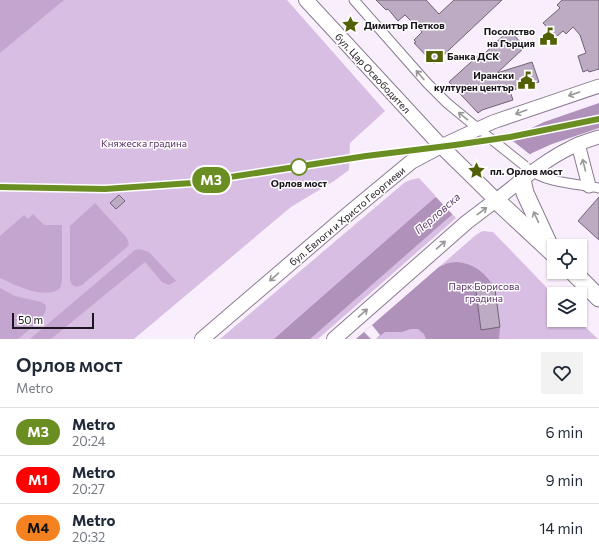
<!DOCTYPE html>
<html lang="en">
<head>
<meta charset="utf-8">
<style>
  body { margin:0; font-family:Commissioner,sans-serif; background:#f2f2f3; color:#1f2937; height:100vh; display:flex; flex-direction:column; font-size:15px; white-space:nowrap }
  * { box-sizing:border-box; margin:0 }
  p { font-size:13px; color:#747a83 }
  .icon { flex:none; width:22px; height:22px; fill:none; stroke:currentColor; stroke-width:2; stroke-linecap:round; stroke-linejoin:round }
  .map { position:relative; height:339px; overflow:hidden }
  .details { display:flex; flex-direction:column; background:#fff; flex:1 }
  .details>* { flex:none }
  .badge { padding:0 8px; border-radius:13px; font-size:14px; line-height:26px }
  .controls { position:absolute; left:547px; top:239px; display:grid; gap:8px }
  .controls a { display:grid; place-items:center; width:40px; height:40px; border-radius:0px; background:#fff; box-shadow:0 1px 3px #0004; font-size:20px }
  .scale { position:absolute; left:12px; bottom:10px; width:82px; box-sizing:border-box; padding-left:4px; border:2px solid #1b151d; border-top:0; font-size:11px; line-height:14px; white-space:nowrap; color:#1b151d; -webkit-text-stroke:3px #fff; paint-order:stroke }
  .map>.badge { position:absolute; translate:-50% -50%; box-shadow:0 0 0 2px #fff }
  .round { display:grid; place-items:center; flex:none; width:42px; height:42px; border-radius:0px; background:#f2f2f3 }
  .summary { display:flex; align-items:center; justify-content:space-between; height:68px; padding:0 16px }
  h1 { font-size:19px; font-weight:600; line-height:30px }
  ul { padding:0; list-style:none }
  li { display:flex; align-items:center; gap:12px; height:48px; padding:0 16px; border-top:1px solid #e0e1e3 }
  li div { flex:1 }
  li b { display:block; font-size:15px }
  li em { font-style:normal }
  li .badge { min-width:44px; font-weight:700; text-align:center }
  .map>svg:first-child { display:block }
</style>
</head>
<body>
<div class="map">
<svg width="599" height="339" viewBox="0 0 599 339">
  <rect width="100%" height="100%" fill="#f9eefc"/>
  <g fill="#d9bee3">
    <path d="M 0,0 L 287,0 L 385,111 L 350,143 L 349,170 L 334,181 L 291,207 L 134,339 L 0,339 Z"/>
    <path d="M 419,178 L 456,218 L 318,339 L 220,339 L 404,183 L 410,180 Z"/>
    <path d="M 483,231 L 493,232 L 554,295 L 554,320 L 578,320 L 598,339 L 356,339 L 477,234 Z"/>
  </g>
  <g fill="#c4a5cf">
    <path d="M 0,0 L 64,0 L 0,53 Z"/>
    <path d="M 95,203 L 127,238 L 129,244 L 126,248 L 82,285 L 77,287 L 72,285 L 70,280 L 70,226 Z"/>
    <path d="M 33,214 L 44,225 L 62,225 L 62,281 L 60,288 C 58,290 54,292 52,292 C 36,296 13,284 0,278 L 0,236 L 24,215 L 28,219 Z"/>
    <path d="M 140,249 L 149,252 L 176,281 L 169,285 L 162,282 L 145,262 L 51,339 L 30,339 L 135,250 Z"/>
    <path d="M 0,288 L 15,296 L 41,302 L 46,305 C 48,318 27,331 18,339 L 0,339 Z"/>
  </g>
  <g fill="#af91ba">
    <path d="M 599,103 L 599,128 L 552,144 L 532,153 L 500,176 L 447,219 L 310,339 L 274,339 L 431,201 L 482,159 L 519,134 L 544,122 Z"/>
    <path d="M 457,262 C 475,264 486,273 495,289 L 476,292 L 481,329 L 500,327 L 499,339 L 426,339 L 424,334 L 418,329 L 411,329 L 402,332 L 385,332 L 376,339 L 356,339 L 439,267 L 448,263 Z"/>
  </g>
  <g fill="#f9eefc">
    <path d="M 509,138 L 532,156 L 501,177 L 454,216 L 435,196 L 481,157 Z"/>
    <path d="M 372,325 L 380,335 L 376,339 L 371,339 L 364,332 Z"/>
  </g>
  <g fill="#bcabc2" stroke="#716277">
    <path d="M 376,0 L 426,0 L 439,14 L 454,0 L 502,0 L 434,64 L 414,43 L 416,42 L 414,40 L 422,32 L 405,15 L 398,21 L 388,9 L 386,10 Z"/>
    <path d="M 562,0 L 599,0 L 599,69 L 589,72 L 588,70 L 583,72 L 578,56 L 586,53 L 580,35 L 573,27 L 566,34 L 563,31 L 556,37 L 543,23 L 560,8 L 557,5 Z"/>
    <path d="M 509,30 L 525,47 L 497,73 L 532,62 L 539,82 L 510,91 L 513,100 L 482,110 L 478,113 L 449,82 L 482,52 L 484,54 Z"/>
    <path d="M 119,195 L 125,201 L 116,209 L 110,203 Z"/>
    <path d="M 599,197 L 599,240 L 578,221 Z"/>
    <path d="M 495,289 L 500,327 L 481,330 L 476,291 Z"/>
  </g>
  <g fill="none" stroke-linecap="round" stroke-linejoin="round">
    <defs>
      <g id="street">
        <path d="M 354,0 L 427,83 L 447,103 L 481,131"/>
        <path d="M 529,169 C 545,183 579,184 599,188"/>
      </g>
      <g id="secondary">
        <path d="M 578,144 L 589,186"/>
        <path d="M 441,146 L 493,122 L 599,86"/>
        <path d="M 496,200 C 520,182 543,161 570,148 C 579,143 589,140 599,137"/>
      </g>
      <g id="primary">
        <path d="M 306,0 L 441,146 L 496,200 L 467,222 L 334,339"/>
        <path d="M 202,339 L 348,214 L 411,162 L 441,146"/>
      </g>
      <g id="highway">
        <path d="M 522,180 L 525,193 L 549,245"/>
        <path d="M 496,200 L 554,254"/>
        <path d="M 573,272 L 599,298"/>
      </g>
    </defs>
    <use href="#street" stroke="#8b7b91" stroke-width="11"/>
    <use href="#secondary" stroke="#8b7b91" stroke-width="15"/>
    <use href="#primary" stroke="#8b7b91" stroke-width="16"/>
    <use href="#highway" stroke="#8b7b91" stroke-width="19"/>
    <use href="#street" stroke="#fff" stroke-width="9"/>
    <use href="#secondary" stroke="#fff" stroke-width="13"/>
    <use href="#primary" stroke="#fff" stroke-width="14"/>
    <use href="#highway" stroke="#fff" stroke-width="17"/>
    <defs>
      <path id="street-bridge" d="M 486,135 L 525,166"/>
    </defs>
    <use href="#street-bridge" stroke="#8b7b91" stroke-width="11" stroke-linecap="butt"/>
    <use href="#street-bridge" stroke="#fff" stroke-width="9"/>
  </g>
  <defs><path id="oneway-shaft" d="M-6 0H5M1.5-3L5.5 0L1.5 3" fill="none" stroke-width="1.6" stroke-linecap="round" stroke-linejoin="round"/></defs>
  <g stroke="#989699">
    <use href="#oneway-shaft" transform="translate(420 75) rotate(-131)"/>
    <use href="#oneway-shaft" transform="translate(574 94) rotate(161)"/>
    <use href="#oneway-shaft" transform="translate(521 112) rotate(160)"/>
    <use href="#oneway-shaft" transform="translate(463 116) rotate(-141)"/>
    <use href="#oneway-shaft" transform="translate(584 165) rotate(-104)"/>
    <use href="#oneway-shaft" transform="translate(482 211) rotate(-37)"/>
    <use href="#oneway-shaft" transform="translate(536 217) rotate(-115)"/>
    <use href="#oneway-shaft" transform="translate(441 245) rotate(-41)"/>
    <use href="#oneway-shaft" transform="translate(274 277) rotate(139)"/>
    <use href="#oneway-shaft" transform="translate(363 313) rotate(-41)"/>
  </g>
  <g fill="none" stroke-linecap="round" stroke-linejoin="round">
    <defs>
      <path id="line" d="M 0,187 L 105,189 L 192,183 L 366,156 L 455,145 L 510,137 L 599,119"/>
    </defs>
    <use href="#line" stroke="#fff" stroke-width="9"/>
    <use href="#line" stroke="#6b8e23" stroke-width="6"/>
  </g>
  <defs>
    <symbol id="sight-bare" viewBox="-9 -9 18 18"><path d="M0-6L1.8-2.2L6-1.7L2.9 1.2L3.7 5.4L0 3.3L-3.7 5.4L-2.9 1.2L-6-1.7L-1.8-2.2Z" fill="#536104" stroke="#fff" stroke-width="2.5" paint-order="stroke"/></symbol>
    <symbol id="civic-bare" viewBox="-9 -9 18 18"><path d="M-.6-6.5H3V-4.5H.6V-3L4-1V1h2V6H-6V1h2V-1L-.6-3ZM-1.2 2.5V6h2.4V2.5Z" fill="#536104" stroke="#fff" stroke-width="2.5" paint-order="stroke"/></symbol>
    <symbol id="bank-bare" viewBox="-9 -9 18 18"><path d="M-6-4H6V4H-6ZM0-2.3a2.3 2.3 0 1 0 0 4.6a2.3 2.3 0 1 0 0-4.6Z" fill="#536104" stroke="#fff" stroke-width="2.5" paint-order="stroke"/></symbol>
  </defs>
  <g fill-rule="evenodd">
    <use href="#sight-bare" x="338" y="12" width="25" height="25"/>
    <use href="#civic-bare" x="536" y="24" width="25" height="25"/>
    <use href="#bank-bare" x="422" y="44" width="25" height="25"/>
    <use href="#civic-bare" x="514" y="68" width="25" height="25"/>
    <use href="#sight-bare" x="464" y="158" width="25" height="25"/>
  </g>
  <circle fill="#fff" stroke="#6b8e23" stroke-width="2" cx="299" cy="167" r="8"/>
  <g text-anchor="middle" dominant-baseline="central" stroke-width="3" stroke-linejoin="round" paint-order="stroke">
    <g font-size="10" font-weight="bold" fill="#1b151d" stroke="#fff" text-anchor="start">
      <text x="364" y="25">Димитър Петков</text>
      <text x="535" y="31" text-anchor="end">Посолство<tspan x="535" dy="12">на Гърция</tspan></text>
      <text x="447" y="56">Банка ДСК</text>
      <text x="514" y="75" text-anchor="end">Ирански<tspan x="514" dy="12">културен център</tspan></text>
      <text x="490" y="171">пл. Орлов мост</text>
    </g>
    <g font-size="10" fill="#1b151d" stroke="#fff">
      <text transform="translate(373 73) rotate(47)">бул. Цар Освободител</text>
      <text transform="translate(347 216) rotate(-40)">бул. Евлоги и Христо Георгиеви</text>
    </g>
    <g font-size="10" fill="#593167" stroke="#fff">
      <text x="144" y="143">Княжеска градина</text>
      <text x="484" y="286">Парк Борисова<tspan x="484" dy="12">градина</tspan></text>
    </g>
    <g font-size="10" font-weight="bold" fill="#1b151d" stroke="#fff">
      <text x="299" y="183">Орлов мост</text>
    </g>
    <g font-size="11" font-style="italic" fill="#61396f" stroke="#fff">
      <text transform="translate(437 213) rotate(-41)">Перловска</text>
    </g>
  </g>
</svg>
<div class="controls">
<a><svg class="icon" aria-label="locate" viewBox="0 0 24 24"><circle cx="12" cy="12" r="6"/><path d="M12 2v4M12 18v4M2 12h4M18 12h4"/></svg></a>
<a><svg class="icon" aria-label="layers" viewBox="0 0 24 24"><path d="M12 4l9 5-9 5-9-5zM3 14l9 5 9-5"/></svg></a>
</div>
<div class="scale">50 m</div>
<b class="badge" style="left:211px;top:180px;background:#6b8e23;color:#fff">M3</b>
</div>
<section class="details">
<div class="summary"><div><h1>Орлов мост</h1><p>Metro</p></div><a class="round"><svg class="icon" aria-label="heart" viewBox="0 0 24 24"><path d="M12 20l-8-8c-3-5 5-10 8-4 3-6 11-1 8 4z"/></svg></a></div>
<ul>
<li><span class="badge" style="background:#6b8e23;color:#fff">M3</span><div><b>Metro</b><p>20:24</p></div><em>6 min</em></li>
<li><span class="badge" style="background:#f00;color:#fff">M1</span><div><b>Metro</b><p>20:27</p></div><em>9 min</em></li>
<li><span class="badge" style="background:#f58220;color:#111">M4</span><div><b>Metro</b><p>20:32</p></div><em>14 min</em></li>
</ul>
</section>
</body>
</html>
